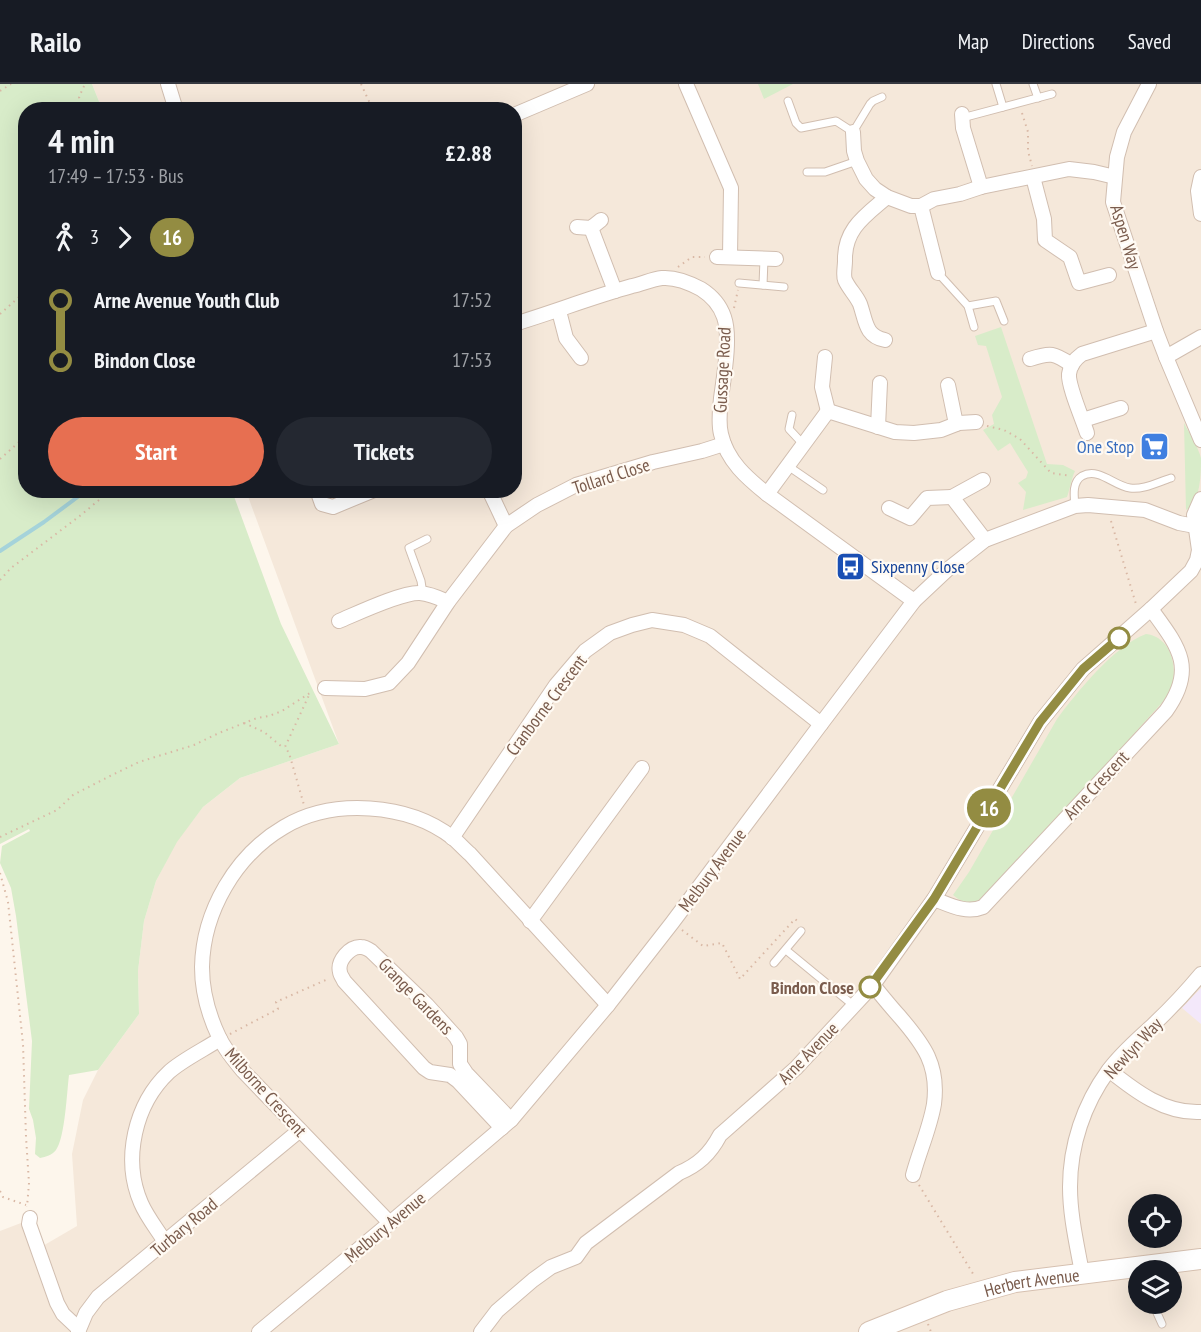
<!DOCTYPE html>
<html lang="en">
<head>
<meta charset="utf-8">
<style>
  body { margin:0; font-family:"PT Sans Narrow",sans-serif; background:#242831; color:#f1f3f6; height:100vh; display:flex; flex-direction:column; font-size:22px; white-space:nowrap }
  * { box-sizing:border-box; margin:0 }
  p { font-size:20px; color:#9ea1a6 }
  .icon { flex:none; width:33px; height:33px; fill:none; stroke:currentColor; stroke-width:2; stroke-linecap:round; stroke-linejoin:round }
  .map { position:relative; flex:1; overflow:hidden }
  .drawer { position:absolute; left:18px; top:18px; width:504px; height:396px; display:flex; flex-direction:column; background:#171b24; border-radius:24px; box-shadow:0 6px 24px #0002 }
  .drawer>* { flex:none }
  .badge { padding:0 12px; border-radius:20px; font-size:21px; line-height:39px }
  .tools { position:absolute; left:1128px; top:1110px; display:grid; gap:12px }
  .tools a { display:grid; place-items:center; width:54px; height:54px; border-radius:50%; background:#171b24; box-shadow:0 6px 24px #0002; font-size:30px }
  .map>.badge { position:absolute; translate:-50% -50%; box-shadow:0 0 0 3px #fff }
  .legs { display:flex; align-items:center; gap:9px; height:66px; padding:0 30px; font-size:20px }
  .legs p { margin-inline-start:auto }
  .head { display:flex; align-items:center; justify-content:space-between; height:102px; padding:0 30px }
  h1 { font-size:33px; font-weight:700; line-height:45px }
  .primary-button { display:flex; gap:12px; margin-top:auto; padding:12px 30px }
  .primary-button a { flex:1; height:69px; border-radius:36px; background:#e76f51; color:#fff; font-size:24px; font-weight:700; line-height:69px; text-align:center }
  .primary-button a+a { background:#242831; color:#f1f3f6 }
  ul { padding:0 30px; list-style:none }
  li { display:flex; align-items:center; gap:21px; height:60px; font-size:22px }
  li i { display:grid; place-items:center; width:9px; height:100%; margin:0 8px; background:currentColor }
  li i::after { content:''; width:15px; height:15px; margin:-8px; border:4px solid; border-radius:50%; background:#171b24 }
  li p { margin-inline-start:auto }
  li:first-child i { background:linear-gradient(#0000 50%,currentColor 0) }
  li:last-child i { background:linear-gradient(currentColor 50%,#0000 0) }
  header { display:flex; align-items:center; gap:36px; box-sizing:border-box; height:84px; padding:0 30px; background:#171b24; border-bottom:2px solid #363941 }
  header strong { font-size:28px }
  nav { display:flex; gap:33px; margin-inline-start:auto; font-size:21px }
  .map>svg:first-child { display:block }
</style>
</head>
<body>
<header>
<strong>Railo</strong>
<nav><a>Map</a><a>Directions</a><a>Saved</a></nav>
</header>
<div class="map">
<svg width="1201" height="1248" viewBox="0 0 1201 1248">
  <rect width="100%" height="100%" fill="#fdf6ec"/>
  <path fill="#f5e8da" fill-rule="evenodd" d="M 92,0 L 1201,0 L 1201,1248 L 0,1248 L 0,1147 L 21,1139 L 41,1163 L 77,1142 L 72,1070 L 83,1016 L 98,986 L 139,930 L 138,887 L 144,837 L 156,797 L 176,758 L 203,723 L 240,694 L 339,660 L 246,407 L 514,406 L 514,26 L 102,25 ZM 1138,1120 L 1172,1120 L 1172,1154 L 1138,1154 ZM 1138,1186 L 1172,1186 L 1172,1220 L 1138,1220 Z"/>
  <path fill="#f3e8fa" d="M 1201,904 L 1201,940 L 1182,924 Z"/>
  <g fill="#d8ecc9">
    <path d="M 0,0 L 92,0 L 102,25 L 26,26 L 26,406 L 232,407 L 281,540 L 339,660 L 240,694 L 203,723 L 177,758 L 156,797 L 144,837 L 138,887 L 139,930 L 98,986 L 69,991 C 67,1007 65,1054 56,1066 C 52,1071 46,1073 40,1074 L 35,1070 L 36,1054 L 33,1036 L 29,1025 L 32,957 L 16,832 L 11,804 L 0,779 L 2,762 L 30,747 L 29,745 L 0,760 Z"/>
    <path d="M 758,0 L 793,0 L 764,15 Z"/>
    <path d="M 1001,243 L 1047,380 L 1063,381 L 1075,387 C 1071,396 1070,405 1067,413 L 1023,426 L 1026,408 L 1018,399 L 1026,394 L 1028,388 L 1010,359 L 998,367 L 983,346 L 994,340 L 992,331 L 1002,313 L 986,262 L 978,261 L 975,252 Z"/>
    <path d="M 1184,339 C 1189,349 1198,362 1201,374 C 1201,389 1201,418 1186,426 Z"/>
    <path d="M 1146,550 C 1174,553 1180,591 1168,612 L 985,815 C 974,821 963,820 953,811 L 969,788 L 1057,635 C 1077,608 1115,561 1146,550 Z"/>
  </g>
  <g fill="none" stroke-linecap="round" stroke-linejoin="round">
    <path stroke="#a5d3da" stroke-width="4" d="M 0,467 L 44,438 L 87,406"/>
    <defs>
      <g id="lane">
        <path d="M 996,0 L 1003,23"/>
        <path d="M 1033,0 L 1038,14"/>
        <path d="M 788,17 L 796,39 L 801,44 L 836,37 L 853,48 L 870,20 L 873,17 L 882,13"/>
        <path d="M 962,34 L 1052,10"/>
        <path d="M 807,88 L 825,88 L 857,77"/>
        <path d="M 938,189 L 968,222 L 974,243"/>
        <path d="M 739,199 L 784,203"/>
        <path d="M 763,201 L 764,175"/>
        <path d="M 968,222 L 996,217 L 1004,237"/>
        <path d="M 792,331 L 789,345 L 803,360"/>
        <path d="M 788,382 L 823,406"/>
        <path d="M 1075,422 C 1074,412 1072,398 1082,392 C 1099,383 1114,402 1130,404 C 1143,406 1158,398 1171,394"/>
        <path d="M 423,510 L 421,497 L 409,464 L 427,455"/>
        <path d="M 786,866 L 853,921"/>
        <path d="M 774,879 L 801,847"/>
        <path d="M 1153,1220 L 1162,1240"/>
      </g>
      <g id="street">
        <path d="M 168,0 L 176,26"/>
        <path d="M 686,0 L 731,104 L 730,173"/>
        <path d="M 1149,0 L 1124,48 L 1117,73 L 1113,118 L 1156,247 L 1166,273"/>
        <path d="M 962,30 L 963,44 L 981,103"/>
        <path d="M 514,31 L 587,0"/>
        <path d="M 853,48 L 854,67 L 857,77 L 866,95 L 875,105 L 887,113 L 911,122 L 921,122 L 934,115 L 960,110 L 981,103 L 1069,85 L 1094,88 L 1115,93"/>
        <path d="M 1033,93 L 1044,135 L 1045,156 L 1070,173 L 1079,199 L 1109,191"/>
        <path d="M 1201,93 L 1198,107 L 1201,130"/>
        <path d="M 921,122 L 938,189"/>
        <path d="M 577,143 L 591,144 L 601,136"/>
        <path d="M 591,144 L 615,207"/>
        <path d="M 717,173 L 776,175"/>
        <path d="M 559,227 L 566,254 L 581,274"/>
        <path d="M 514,240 C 554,228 592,213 632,202 C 642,200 652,195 662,194 C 675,193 690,199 701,205 C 712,212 720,221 724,233 C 731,253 724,292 721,314 C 720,327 718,338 721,350 C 727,377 747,394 767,410 L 914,517"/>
        <path d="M 1201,253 L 1166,273 L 1201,356"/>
        <path d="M 885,256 C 865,252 866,237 860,220 C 856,211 849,205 845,196 C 843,191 845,183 845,177 C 844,145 865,132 887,113"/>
        <path d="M 825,273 L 822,303 L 828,327"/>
        <path d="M 1030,275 C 1051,268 1054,269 1072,281"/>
        <path d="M 948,301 L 956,340"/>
        <path d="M 1083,336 L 1121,324"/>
        <path d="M 878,343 L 880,299"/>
        <path d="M 1087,349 C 1083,336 1068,302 1069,290 C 1070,282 1075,275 1082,270 L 1156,247"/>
        <path d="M 983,396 L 952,413 L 985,456"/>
        <path d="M 317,406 L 322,420 L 333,423 L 374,406"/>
        <path d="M 489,406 L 506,442"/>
        <path d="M 767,410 L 828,327 L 895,348 L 914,349 L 941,346 L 959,339 L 976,338"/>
        <path d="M 889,424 L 910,434 L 927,414 L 952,413"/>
        <path d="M 339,537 C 358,529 402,508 420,509 C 431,510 439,514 448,518"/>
        <path d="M 325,604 L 365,605 L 389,599 L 408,579 L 448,518 L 506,442 L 537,421 L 576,401 L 653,378 L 702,367 L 724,360"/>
        <path d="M 452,754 L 556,601 L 585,567 L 610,549 L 632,541 L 652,536 L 684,541 L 710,552 L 821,640"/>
        <path d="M 934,815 C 950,821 966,830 983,823 L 1166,627 C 1197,584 1178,562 1151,525"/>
        <path d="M 530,837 L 642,684"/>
        <path d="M 873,901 C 882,912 890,922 900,933 C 924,961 939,981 934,1020 C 930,1044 919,1068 913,1091"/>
        <path d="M 1109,986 C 1135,1007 1165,1030 1201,1028"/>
        <path d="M 502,1044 L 458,997 L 450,991 L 430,988 L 424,984 L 344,897 C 343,894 340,891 340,888 C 337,877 350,862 361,863 C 365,863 368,865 371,867 L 427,921 L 456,953 L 460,960 L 460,980 L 466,989 L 511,1036"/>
        <path d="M 30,1134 L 29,1140 L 57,1219 L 63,1230 L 79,1245"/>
        <path d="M 390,1139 L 243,987 C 234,976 225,966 219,953 C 209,932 202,906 202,883 C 203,827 236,771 284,743 C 333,714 408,719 453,754 C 459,759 464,765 470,770 L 608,921"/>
        <path d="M 165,1158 C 157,1145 147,1133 141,1119 C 122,1075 135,1020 169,988 C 182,976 205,965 220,955"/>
        <path d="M 1082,1189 C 1077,1161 1070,1132 1070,1103 C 1070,1061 1084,1020 1108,987 C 1121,969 1138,955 1153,941 C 1170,925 1186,908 1201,890"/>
        <path d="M 78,1248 L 86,1229 L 98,1213 L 300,1046"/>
        <path d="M 259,1248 L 390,1139 L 511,1036 L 608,921 L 672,839 L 821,640 L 914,517 L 947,486 L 985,456 L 1075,422 L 1088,421 L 1145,426 L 1179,439 L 1195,442"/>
        <path d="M 481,1248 L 497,1227 L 533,1196 L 551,1183 L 576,1173 L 586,1159 L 679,1089 C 698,1081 710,1070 720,1051 L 796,984 L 873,901 L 934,815 L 1040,638 L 1083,585 L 1151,525 L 1191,487 L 1197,476 L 1199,466 L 1194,431 L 1201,415"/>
      </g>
      <g id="secondary">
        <path id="s1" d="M 869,1248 L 947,1217 L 1015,1198 L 1201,1175"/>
      </g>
    </defs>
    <use href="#lane" stroke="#d1beb0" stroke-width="9"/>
    <use href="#street" stroke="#d1beb0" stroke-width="16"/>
    <use href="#secondary" stroke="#d6c0b0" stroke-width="22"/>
    <g stroke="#d9b8a5" stroke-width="2" stroke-dasharray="1.5 4.5" stroke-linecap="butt">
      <path d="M 361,0 L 373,26"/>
      <path d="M 0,7 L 11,0"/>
      <path d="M 82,26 L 79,13 L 85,0"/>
      <path d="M 1022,29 L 1028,48 L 1028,67 L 1032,82"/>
      <path d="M 678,183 L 692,173 L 705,173"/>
      <path d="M 734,224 L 738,206"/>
      <path d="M 0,230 L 26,207"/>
      <path d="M 987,342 L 1004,346 L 1020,355 L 1051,389 L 1071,392"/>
      <path d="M 0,375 L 26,352"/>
      <path d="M 1111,437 L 1136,520"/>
      <path d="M 0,496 L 11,484 L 81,431 L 111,406"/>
      <path d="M 244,639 L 264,648 L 281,662 L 285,663"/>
      <path d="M 0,753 L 57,726 L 73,711 L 110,692 L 139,678 L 194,661 L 219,649 L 257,634 L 269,632 L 282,627 L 310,609 L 285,663 L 289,669 L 304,721"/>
      <path d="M 0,789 L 8,818 L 23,960 L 26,1053 L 29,1099 L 27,1123"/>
      <path d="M 682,846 L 703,862 L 722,859 L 740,895 L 795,835 L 800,839"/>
      <path d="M 230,950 L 278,925 L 276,918 L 328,895"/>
      <path d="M 919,1101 L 975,1193"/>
      <path d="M 0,1107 L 3,1113 L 26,1121"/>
      <path d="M 928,1240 L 931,1248"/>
    </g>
    <use href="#lane" stroke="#fff" stroke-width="7"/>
    <use href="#street" stroke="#fff" stroke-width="14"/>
    <use href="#secondary" stroke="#fff" stroke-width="20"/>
  </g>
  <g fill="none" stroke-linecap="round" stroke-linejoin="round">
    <defs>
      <path id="line-1" d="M 870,903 L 934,815 L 1040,638 L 1083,585 L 1119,554"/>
    </defs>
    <use href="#line-1" stroke="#fff" stroke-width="14"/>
    <use href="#line-1" stroke="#938c42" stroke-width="9"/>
  </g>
  <defs>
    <symbol id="supermarket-square" viewBox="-11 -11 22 22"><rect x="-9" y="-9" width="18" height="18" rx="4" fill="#3f7fe0" stroke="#fffaf3"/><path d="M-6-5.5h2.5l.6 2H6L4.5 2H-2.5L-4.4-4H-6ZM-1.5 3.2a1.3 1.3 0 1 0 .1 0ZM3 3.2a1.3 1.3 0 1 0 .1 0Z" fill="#fff"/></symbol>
    <symbol id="bus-square" viewBox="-11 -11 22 22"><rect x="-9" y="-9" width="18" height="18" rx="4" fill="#1a4fb4" stroke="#fffaf3"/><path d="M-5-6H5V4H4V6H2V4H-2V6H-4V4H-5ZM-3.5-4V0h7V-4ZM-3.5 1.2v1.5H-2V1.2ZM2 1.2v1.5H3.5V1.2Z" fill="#fff"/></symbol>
  </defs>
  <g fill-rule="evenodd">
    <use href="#supermarket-square" x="1138" y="346" width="33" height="33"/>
    <use href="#bus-square" x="834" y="466" width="33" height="33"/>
  </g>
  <g fill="#fff" stroke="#938c42" stroke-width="3">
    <circle cx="1119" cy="554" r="10"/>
    <circle cx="870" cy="903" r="10"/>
  </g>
  <g text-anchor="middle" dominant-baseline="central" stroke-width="4.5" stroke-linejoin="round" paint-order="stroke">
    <g font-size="18" fill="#7a5c4d" stroke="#fffaf3">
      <text transform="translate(1126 153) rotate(73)">Aspen Way</text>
      <text transform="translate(722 286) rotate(-87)">Gussage Road</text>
      <text transform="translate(611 392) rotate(-18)">Tollard Close</text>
      <text transform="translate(546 621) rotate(-53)">Cranborne Crescent</text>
      <text transform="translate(1096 701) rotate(-47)">Arne Crescent</text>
      <text transform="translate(712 786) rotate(-53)">Melbury Avenue</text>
      <text transform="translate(416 912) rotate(46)">Grange Gardens</text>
      <text transform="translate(1133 964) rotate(-47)">Newlyn Way</text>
      <text transform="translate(808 969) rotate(-46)">Arne Avenue</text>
      <text transform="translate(266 1008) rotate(48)">Milborne Crescent</text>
      <text transform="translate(184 1143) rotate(-40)">Turbary Road</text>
      <text transform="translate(385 1143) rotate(-40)">Melbury Avenue</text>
      <text stroke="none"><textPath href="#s1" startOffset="171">Herbert Avenue</textPath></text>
    </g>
    <g font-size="18" fill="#366cbe" stroke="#fffaf3" text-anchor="end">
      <text x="1134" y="362">One Stop</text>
    </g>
    <g font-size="18" fill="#164399" stroke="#fffaf3" text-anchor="start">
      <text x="871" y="482">Sixpenny Close</text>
    </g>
    <g font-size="18" font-weight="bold" fill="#7a5c4d" stroke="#fffaf3" text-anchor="end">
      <text x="854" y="903">Bindon Close</text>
    </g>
  </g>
</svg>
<div class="tools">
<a><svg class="icon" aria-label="locate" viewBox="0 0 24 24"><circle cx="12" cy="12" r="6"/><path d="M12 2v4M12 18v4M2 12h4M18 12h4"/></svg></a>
<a><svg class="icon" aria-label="layers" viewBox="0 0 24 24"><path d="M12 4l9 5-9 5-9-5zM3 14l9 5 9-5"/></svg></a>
</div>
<b class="badge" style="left:989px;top:724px;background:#938c42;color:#fff">16</b>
<section class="drawer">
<div class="head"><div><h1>4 min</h1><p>17:49 – 17:53 · Bus</p></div><b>£2.88</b></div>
<div class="legs"><svg class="icon" aria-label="walk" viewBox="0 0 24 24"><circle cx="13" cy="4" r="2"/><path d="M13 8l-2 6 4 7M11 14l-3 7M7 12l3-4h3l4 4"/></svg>3<svg class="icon" aria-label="forward" viewBox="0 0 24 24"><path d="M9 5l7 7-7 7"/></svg><b class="badge" style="background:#938c42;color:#fff">16</b></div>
<ul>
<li><i style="color:#938c42"></i><b>Arne Avenue Youth Club</b><p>17:52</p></li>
<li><i style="color:#938c42"></i><b>Bindon Close</b><p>17:53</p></li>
</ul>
<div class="primary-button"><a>Start</a><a>Tickets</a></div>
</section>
</div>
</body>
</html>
